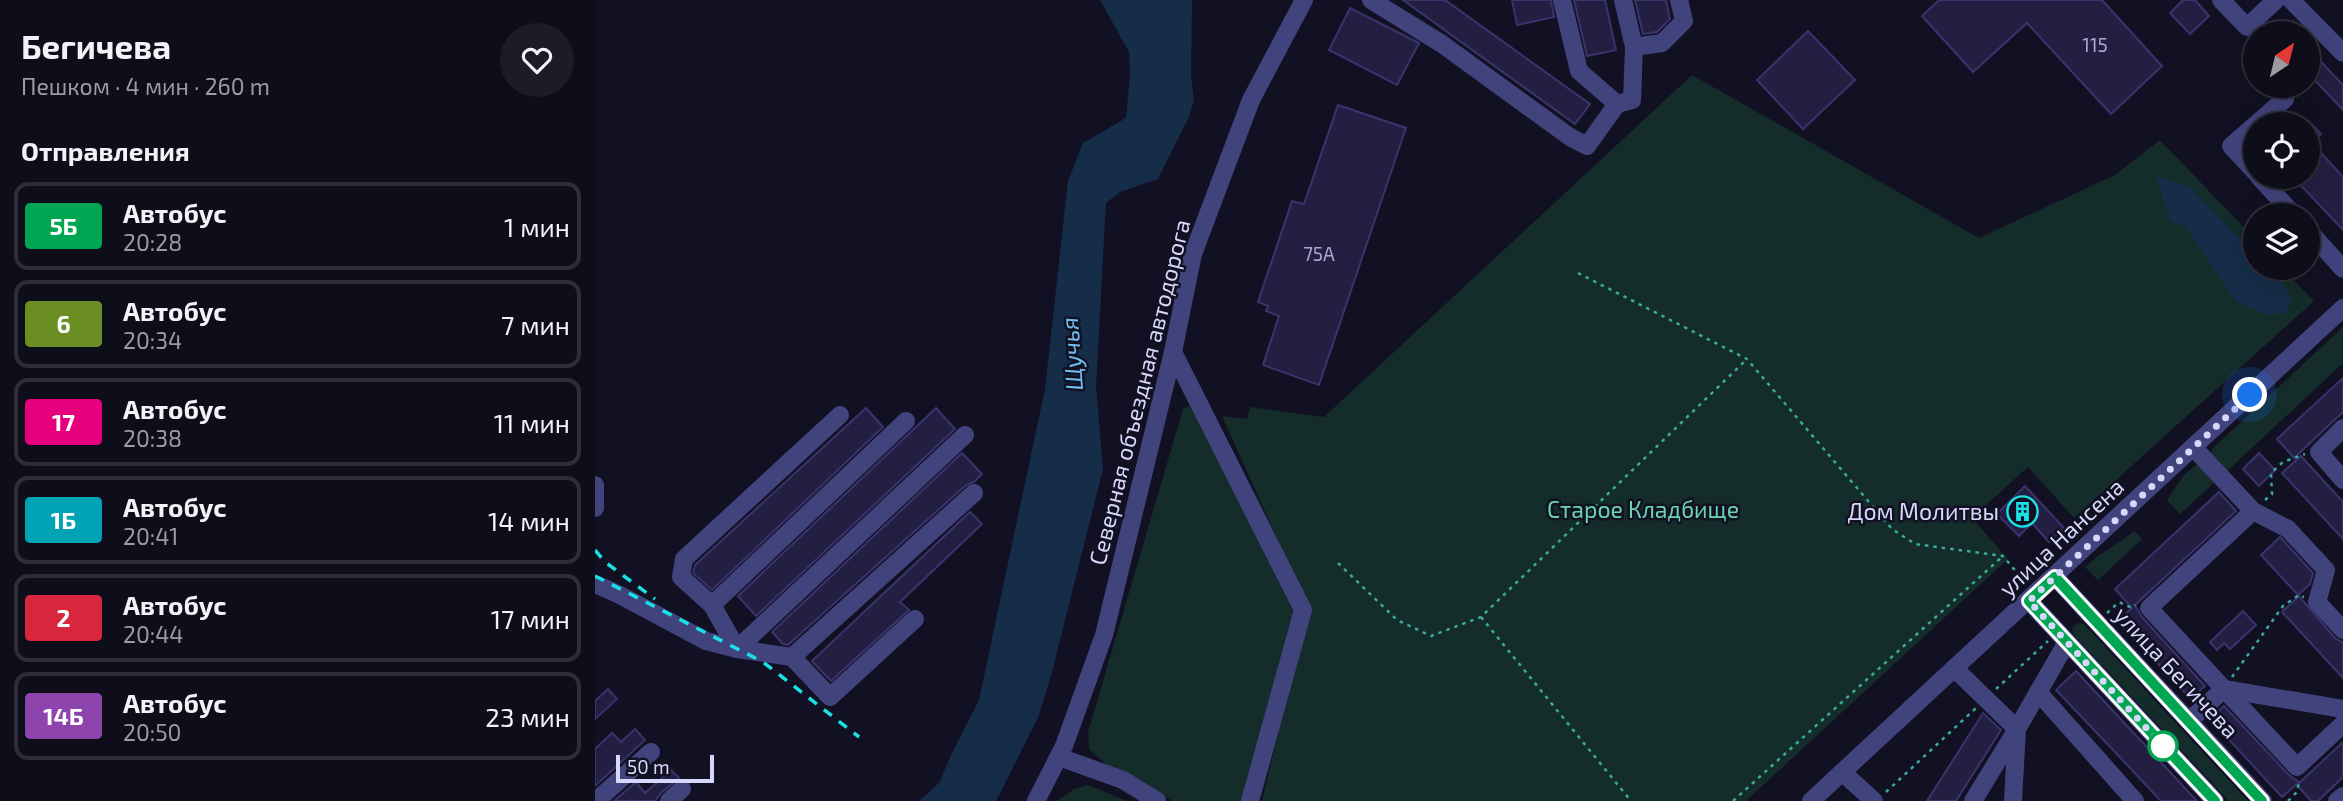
<!DOCTYPE html>
<html lang="ru">
<head>
<meta charset="utf-8">
<style>
  body { margin:0; font-family:"Exo 2",sans-serif; background:#1c1b27; color:#f1f3f6; height:100vh; display:flex; flex-direction:column; font-size:26px; white-space:nowrap }
  * { box-sizing:border-box; margin:0 }
  p { font-size:23px; color:#9b9ca2 }
  .icon { flex:none; width:38px; height:38px; fill:none; stroke:currentColor; stroke-width:2; stroke-linecap:round; stroke-linejoin:round }
  .map { position:relative; flex:1; overflow:hidden }
  .sheet { display:flex; flex-direction:column; background:#0e0d1a; width:595px }
  .sheet>* { flex:none }
  .badge { padding:0 14px; border-radius:5px; font-size:24px; line-height:46px }
  .needle { width:46px; rotate:35deg }
  .tools { position:absolute; left:1648px; top:21px; display:grid; gap:14px }
  .tools a { display:grid; place-items:center; width:77px; height:77px; border-radius:50%; background:#0e0d1a; box-shadow:0 7px 28px #0002,0 0 0 2px #2e2d39; font-size:35px }
  .scale { position:absolute; left:21px; bottom:18px; width:98px; box-sizing:border-box; padding-left:7px; border:4px solid #d8d7fb; border-top:0; font-size:19px; line-height:24px; white-space:nowrap; color:#d8d7fb; -webkit-text-stroke:5px #121123; paint-order:stroke }
  .you { position:absolute; width:35px; height:35px; margin:-18px; border:5px solid #fff; border-radius:50%; background:#1a73e8; box-shadow:0 0 0 10px #1a73e833 }
  .map>.badge { position:absolute; translate:-50% -50%; box-shadow:0 0 0 4px #fff }
  h2 { padding:0 21px; font-size:26px; line-height:63px }
  .round { display:grid; place-items:center; flex:none; width:74px; height:74px; border-radius:37px; background:#1c1b27 }
  .headline { display:flex; align-items:center; justify-content:space-between; height:119px; padding:0 21px }
  h1 { font-size:33px; font-weight:700; line-height:52px }
  ul { padding:0; list-style:none }
  li { display:flex; align-items:center; gap:21px; height:88px; margin:0 14px 10px; padding:0 7px; border:4px solid #2e2d39; border-radius:14px }
  li div { flex:1 }
  li b { display:block; font-size:26px }
  li em { font-style:normal }
  li .badge { min-width:77px; font-weight:700; text-align:center }
  main { display:flex; flex:1; min-height:0 }
  .map>svg:first-child { display:block }
</style>
</head>
<body>
<main>
<section class="sheet">
<div class="headline"><div><h1>Бегичева</h1><p>Пешком · 4 мин · 260 m</p></div><a class="round"><svg class="icon" aria-label="heart" viewBox="0 0 24 24"><path d="M12 20l-8-8c-3-5 5-10 8-4 3-6 11-1 8 4z"/></svg></a></div>
<h2>Отправления</h2>
<ul>
<li><span class="badge" style="background:#00a651;color:#fff">5Б</span><div><b>Автобус</b><p>20:28</p></div><em>1 мин</em></li>
<li><span class="badge" style="background:#6b8e23;color:#fff">6</span><div><b>Автобус</b><p>20:34</p></div><em>7 мин</em></li>
<li><span class="badge" style="background:#e6007e;color:#fff">17</span><div><b>Автобус</b><p>20:38</p></div><em>11 мин</em></li>
<li><span class="badge" style="background:#00a3b4;color:#fff">1Б</span><div><b>Автобус</b><p>20:41</p></div><em>14 мин</em></li>
<li><span class="badge" style="background:#d7263d;color:#fff">2</span><div><b>Автобус</b><p>20:44</p></div><em>17 мин</em></li>
<li><span class="badge" style="background:#8e44ad;color:#fff">14Б</span><div><b>Автобус</b><p>20:50</p></div><em>23 мин</em></li>
</ul>
</section>
<div class="map">
<svg width="1748" height="801" viewBox="0 0 1748 801">
  <rect width="100%" height="100%" fill="#121123"/>
  <g fill="#142c2a">
    <path d="M 1097,75 L 1384,238 L 1520,175 L 1565,140 L 1661,240 L 1661,268 L 1687,268 L 1719,301 L 1479,518 L 1433,467 L 1377,518 L 1413,559 L 1151,801 L 667,801 L 713,607 L 627,416 L 652,419 L 655,407 L 729,417 Z"/>
    <path d="M 1748,327 L 1748,363 L 1630,473 L 1615,456 L 1617,449 Z"/>
    <path d="M 597,404 L 699,613 L 649,801 L 578,801 L 515,768 L 494,749 L 493,732 L 588,409 Z"/>
    <path d="M 1601,465 L 1603,465 L 1621,481 L 1585,514 L 1572,500 L 1589,475 Z"/>
    <path d="M 1539,531 L 1547,539 L 1503,580 L 1490,567 C 1505,552 1523,545 1539,531 Z"/>
    <path d="M 1482,623 L 1489,624 L 1653,801 L 1634,801 L 1478,634 L 1477,629 Z"/>
    <path d="M 493,785 L 532,801 L 462,801 L 479,789 Z"/>
  </g>
  <g fill="#152d49">
    <path d="M 505,0 L 597,0 L 596,77 L 599,100 L 593,119 L 563,179 L 525,192 L 511,203 L 501,386 L 508,469 L 457,672 L 444,715 L 401,801 L 324,801 L 344,783 L 357,753 L 384,700 L 450,389 L 473,181 L 488,143 L 531,118 L 535,76 L 534,52 Z"/>
    <path d="M 1561,177 L 1594,186 L 1661,256 L 1661,268 L 1672,268 L 1687,283 L 1697,300 L 1690,313 L 1671,315 L 1642,302 L 1589,225 L 1575,222 Z"/>
  </g>
  <g fill="#231f42" stroke="#3a336c" stroke-width="2">
    <path d="M 808,0 L 850,0 L 995,104 L 980,124 Z"/>
    <path d="M 917,0 L 956,0 L 959,17 L 922,25 Z"/>
    <path d="M 979,0 L 1010,0 L 1021,50 L 992,56 Z"/>
    <path d="M 1040,0 L 1071,0 L 1075,19 L 1062,32 L 1048,34 Z"/>
    <path d="M 1344,0 L 1507,0 L 1567,66 L 1516,114 L 1432,23 L 1378,72 L 1327,16 Z"/>
    <path d="M 1588,0 L 1600,0 L 1614,16 L 1595,34 L 1575,13 Z"/>
    <path d="M 755,8 L 824,43 L 802,85 L 734,50 Z"/>
    <path d="M 1213,31 L 1260,80 L 1208,129 L 1162,80 Z"/>
    <path d="M 1713,48 L 1748,85 L 1748,110 L 1713,73 Z"/>
    <path d="M 743,105 L 811,128 L 724,385 L 668,365 L 684,316 L 671,311 L 673,306 L 663,302 L 697,201 L 709,204 Z"/>
    <path d="M 1713,121 L 1726,134 L 1717,143 L 1748,177 L 1748,230 L 1698,177 L 1713,177 Z"/>
    <path d="M 1748,378 L 1748,412 L 1699,458 L 1682,439 Z"/>
    <path d="M 271,408 L 288,427 L 117,590 L 98,573 L 100,565 Z"/>
    <path d="M 341,408 L 360,429 L 161,616 L 143,596 Z"/>
    <path d="M 367,453 L 387,474 L 379,482 L 371,485 L 193,645 L 188,644 L 177,632 Z"/>
    <path d="M 1664,453 L 1680,470 L 1664,486 L 1648,469 Z"/>
    <path d="M 1706,456 L 1748,502 L 1748,539 L 1687,473 Z"/>
    <path d="M 1430,486 L 1469,528 L 1454,542 L 1437,523 L 1424,536 L 1402,514 Z"/>
    <path d="M 1624,492 L 1641,511 L 1540,605 L 1546,616 L 1610,686 L 1596,699 L 1523,621 L 1537,608 L 1520,589 Z"/>
    <path d="M 375,512 L 387,524 L 305,602 L 314,610 L 236,681 L 217,661 Z"/>
    <path d="M 1685,537 L 1718,573 L 1715,584 L 1703,595 L 1666,555 Z"/>
    <path d="M 1704,596 L 1740,638 L 1748,643 L 1748,678 L 1687,612 Z"/>
    <path d="M 1648,611 L 1661,625 L 1635,649 L 1629,643 L 1622,650 L 1615,642 Z"/>
    <path d="M 1481,671 L 1602,801 L 1566,801 L 1519,751 L 1461,690 Z"/>
    <path d="M 13,689 L 22,699 L 0,719 L 0,701 Z"/>
    <path d="M 1629,706 L 1694,775 L 1704,782 L 1687,797 L 1615,719 Z"/>
    <path d="M 1388,713 L 1406,730 L 1361,801 L 1332,801 Z"/>
    <path d="M 40,729 L 50,740 L 0,786 L 0,749 L 17,733 L 26,742 Z"/>
    <path d="M 1748,742 L 1748,777 L 1723,801 L 1716,801 L 1702,785 Z"/>
    <path d="M 76,770 L 84,778 L 66,793 L 60,801 L 19,801 L 41,782 L 50,793 Z"/>
  </g>
  <g fill="none" stroke-linecap="round" stroke-linejoin="round">
    <g stroke="#3caa9b" stroke-width="2.5" stroke-dasharray="3.5 5" stroke-linecap="butt">
      <path d="M 983,273 L 1152,359 L 1297,529 L 1320,544 L 1408,556 L 1424,575"/>
      <path d="M 1670,500 L 1677,494 L 1676,473 L 1688,462 L 1710,454"/>
      <path d="M 743,563 L 802,620 L 836,636 L 886,617 L 1152,359"/>
      <path d="M 1512,613 L 1524,602 L 1537,608 L 1540,605"/>
      <path d="M 886,617 L 1036,801"/>
      <path d="M 1637,677 L 1688,606 L 1704,595 L 1709,597"/>
      <path d="M 1401,689 L 1453,641"/>
      <path d="M 1291,792 L 1381,708"/>
      <path d="M 1138,801 L 1408,556"/>
      <path d="M 1693,801 L 1702,792 L 1704,781"/>
    </g>
    <g stroke="#41437d" stroke-width="18">
      <path d="M 776,0 L 847,44 L 975,137 L 992,146 L 1022,104"/>
      <path d="M 967,0 L 984,71 L 1022,104 L 1037,100 L 1039,47"/>
      <path d="M 1028,0 L 1039,47 L 1067,43 L 1089,21 L 1084,0"/>
      <path d="M 1626,0 L 1652,27 L 1681,0"/>
      <path d="M 1696,0 L 1748,53"/>
      <path d="M 1661,173 L 1636,146 L 1690,99"/>
      <path d="M 1664,177 L 1699,215"/>
      <path d="M 1713,230 L 1748,269"/>
      <path d="M 578,352 L 708,610 L 655,801"/>
      <path d="M 311,421 L 117,605 L 142,649 L 197,657 L 379,493"/>
      <path d="M 1748,428 L 1724,452 L 1748,480"/>
      <path d="M 1598,447 L 1658,511 L 1693,529 L 1731,570 L 1722,602 L 1748,630"/>
      <path d="M 0,485 L 0,508"/>
      <path d="M 1460,577 L 1668,801"/>
      <path d="M 0,584 L 23,594 L 111,641 L 142,649 L 370,435"/>
      <path d="M 1434,601 L 1620,801"/>
      <path d="M 117,605 L 86,577 L 89,559 L 245,415"/>
      <path d="M 197,657 L 235,697 L 320,619"/>
      <path d="M 1360,669 L 1422,729 L 1378,801"/>
      <path d="M 1629,689 L 1702,767 L 1748,724"/>
      <path d="M 1629,689 L 1748,709"/>
      <path d="M 1443,692 L 1540,801"/>
      <path d="M 1594,721 L 1629,689 L 1554,608 L 1658,511"/>
      <path d="M 464,757 L 528,780 L 562,801"/>
      <path d="M 1247,772 L 1279,801"/>
      <path d="M 1,801 L 56,752"/>
      <path d="M 74,801 L 87,789"/>
      <path d="M 441,801 L 469,746 L 509,635 L 578,352 L 598,254 L 656,100 L 709,0"/>
      <path d="M 1216,801 L 1748,308"/>
      <path d="M 1418,801 L 1422,729 L 1472,642"/>
      <path d="M 1742,801 L 1748,796"/>
    </g>
    <g stroke="#18e2e6" stroke-width="3.5" stroke-dasharray="10 9" stroke-linecap="butt">
      <path d="M 0,550 L 10,562 L 60,599"/>
      <path d="M 0,576 L 168,662 L 264,737"/>
    </g>
  </g>
  <g fill="none" stroke-linecap="round" stroke-linejoin="round">
    <defs>
      <path id="line" d="M 1620,801 L 1434,601 L 1460,577 L 1667,801"/>
    </defs>
    <use href="#line" stroke="#fff" stroke-width="16"/>
    <use href="#line" stroke="#00a651" stroke-width="10"/>
    <path stroke="#d8d7fb" stroke-width="7" stroke-dasharray="0 12.6" d="M 1568,746 L 1434,601 L 1655,395"/>
  </g>
  <defs>
    <symbol id="building-ring" viewBox="-11 -11 22 22"><circle r="9.5" fill="#121123" stroke="#18e2e6" stroke-width="1.5"/><path d="M-4-6H4V6H1V3H-1V6H-4ZM-2.5-4.3h1.7v1.8h-1.7ZM.8-4.3h1.7v1.8H.8ZM-2.5-1h1.7V.8h-1.7ZM.8-1h1.7V.8H.8Z" fill="#18e2e6"/></symbol>
  </defs>
  <g fill-rule="evenodd">
    <use href="#building-ring" x="1410" y="494" width="35" height="35"/>
  </g>
  <circle fill="#fff" stroke="#00a651" stroke-width="3.5" cx="1568" cy="746" r="14"/>
  <g text-anchor="middle" dominant-baseline="central" stroke-width="5" stroke-linejoin="round" paint-order="stroke">
    <g font-size="19" fill="#aba9cd">
      <text x="1500" y="44">115</text>
      <text x="724" y="253">75А</text>
    </g>
    <g font-size="23" fill="#d8d7fb" stroke="#121123">
      <text transform="translate(544 392) rotate(-76)">Северная объездная автодорога</text>
      <text transform="translate(1466 537) rotate(-43)">улица Нансена</text>
      <text transform="translate(1582 672) rotate(47)">улица Бегичева</text>
    </g>
    <g font-size="23" fill="#6ad4b1" stroke="#121123">
      <text x="1048" y="509">Старое Кладбище</text>
    </g>
    <g font-size="23" fill="#d8d7fb" stroke="#121123" text-anchor="end">
      <text x="1404" y="511">Дом Молитвы</text>
    </g>
    <g font-size="24" font-style="italic" fill="#70bff0" stroke="#121123">
      <text transform="translate(476 354) rotate(-94)">Щучья</text>
    </g>
  </g>
</svg>
<div class="tools">
<a><svg class="needle" viewBox="-14 -14 28 28"><path d="M0-13l5 13h-10z" fill="#e53935"/><path d="M0 13l5-13h-10z" fill="#9b9ca2"/></svg></a>
<a><svg class="icon" aria-label="locate" viewBox="0 0 24 24"><circle cx="12" cy="12" r="6"/><path d="M12 2v4M12 18v4M2 12h4M18 12h4"/></svg></a>
<a><svg class="icon" aria-label="layers" viewBox="0 0 24 24"><path d="M12 4l9 5-9 5-9-5zM3 14l9 5 9-5"/></svg></a>
</div>
<div class="scale">50 m</div>
<div class="you" style="left:1655px;top:395px"></div>
</div>
</main>
</body>
</html>
